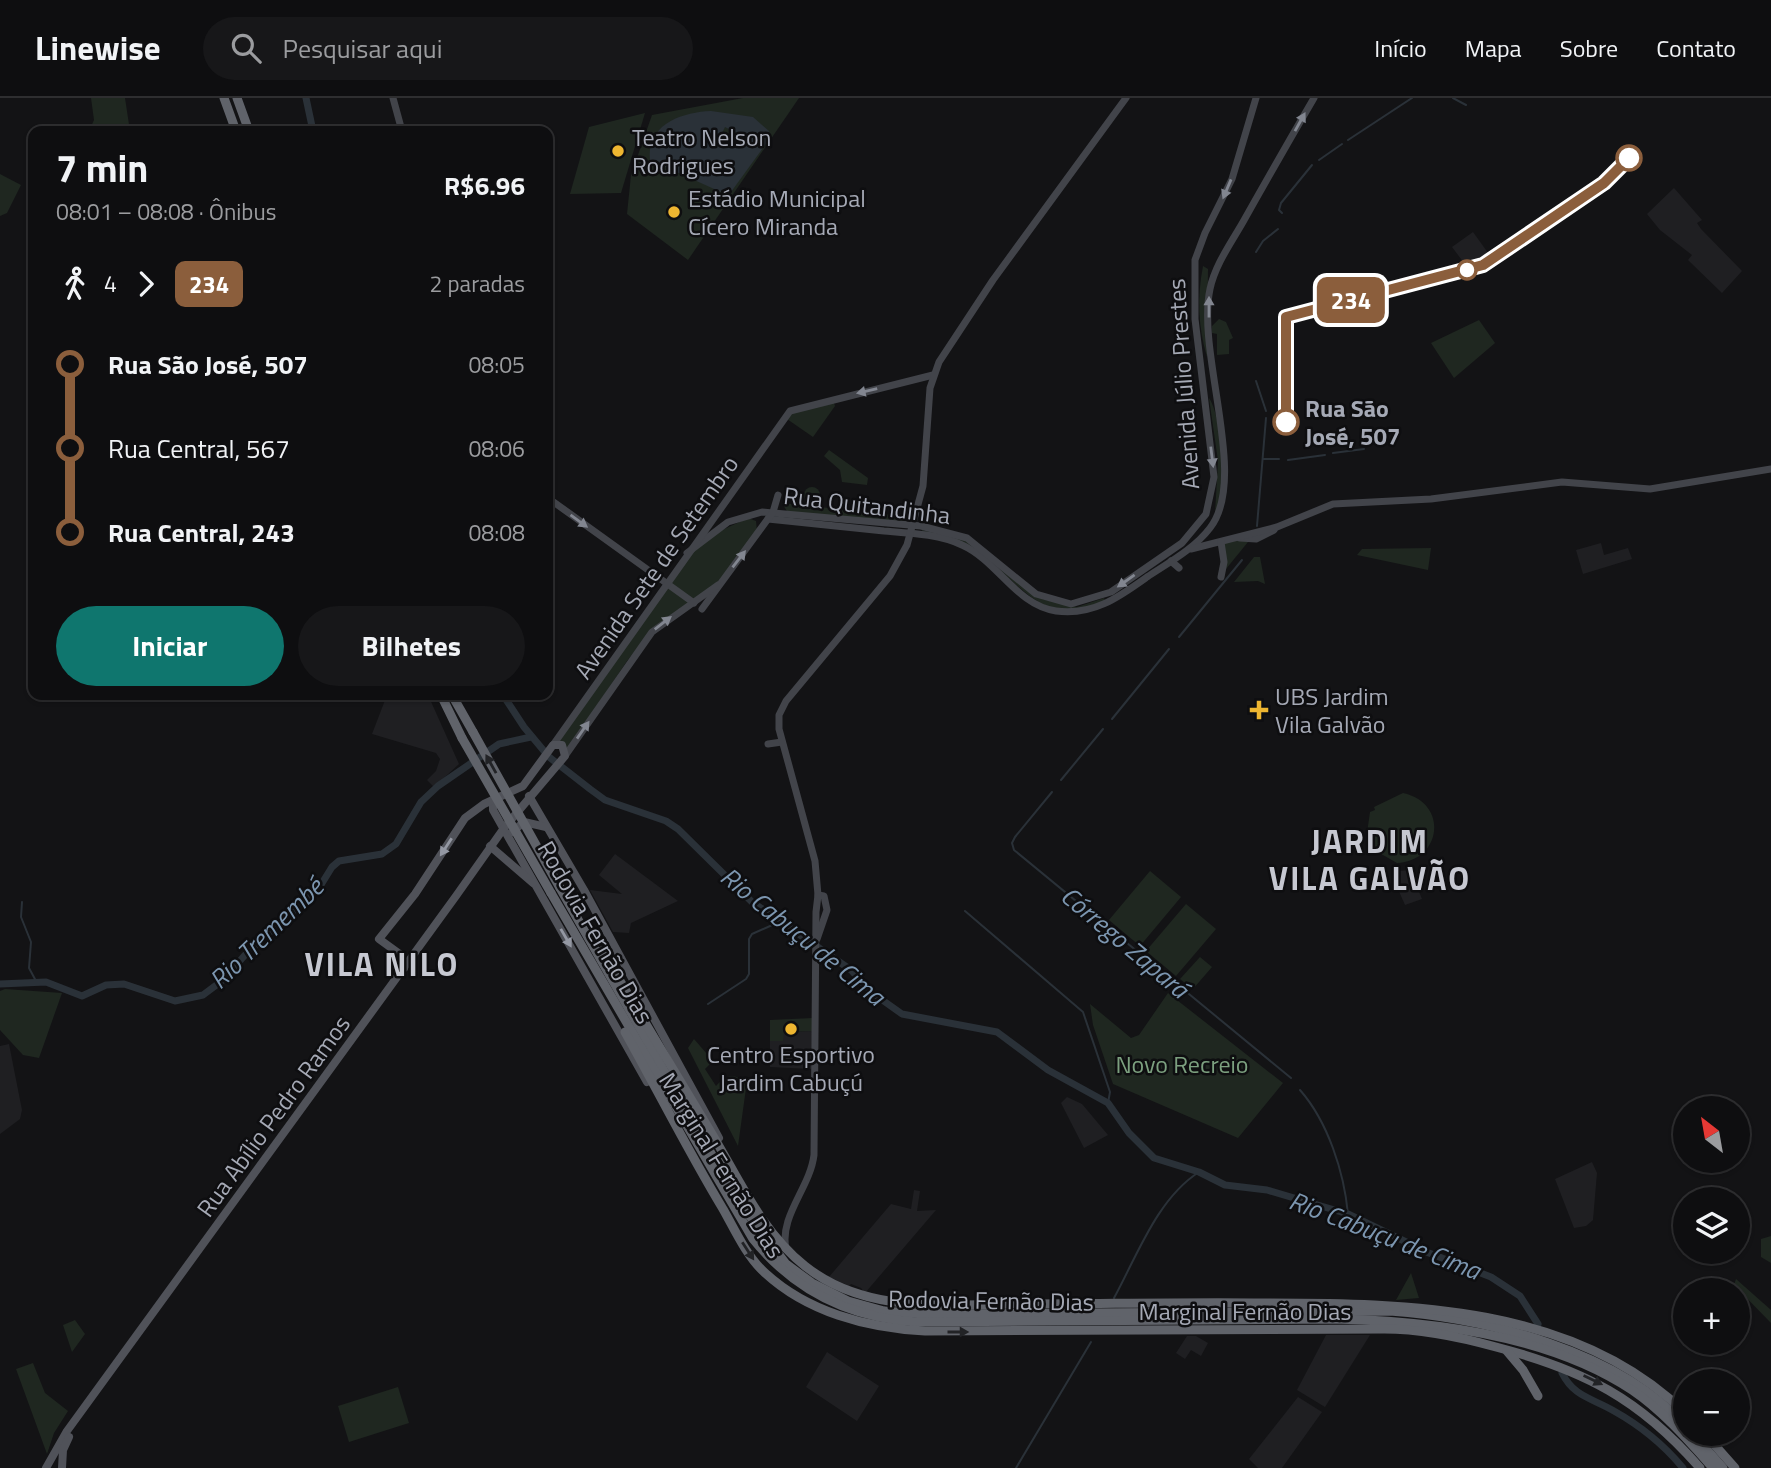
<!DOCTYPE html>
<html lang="pt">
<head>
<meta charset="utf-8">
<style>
  body { margin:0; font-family:"Titillium Web",sans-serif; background:#171719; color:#f1f3f6; height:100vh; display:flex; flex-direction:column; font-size:26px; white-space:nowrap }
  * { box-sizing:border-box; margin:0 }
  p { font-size:23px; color:#9b9c9f }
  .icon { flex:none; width:38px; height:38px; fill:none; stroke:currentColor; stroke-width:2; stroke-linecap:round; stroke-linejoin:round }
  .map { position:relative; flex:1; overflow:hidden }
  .drawer { position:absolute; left:28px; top:28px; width:525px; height:574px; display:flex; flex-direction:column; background:#0e0e10; border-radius:14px; box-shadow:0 2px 5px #0004,0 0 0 2px #2e2e30 }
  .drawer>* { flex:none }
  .badge { padding:0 14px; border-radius:10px; font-size:24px; line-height:46px }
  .needle { width:46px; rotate:329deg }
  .controls { position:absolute; left:1673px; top:998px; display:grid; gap:14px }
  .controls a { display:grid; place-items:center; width:77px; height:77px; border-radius:50%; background:#0e0e10; box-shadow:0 2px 5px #0004,0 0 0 2px #2e2e30; font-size:35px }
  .map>.badge { position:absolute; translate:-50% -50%; box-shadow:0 0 0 4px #fff }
  .legs { display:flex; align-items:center; gap:10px; height:77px; padding:0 28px; font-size:23px }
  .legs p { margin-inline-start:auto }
  .summary { display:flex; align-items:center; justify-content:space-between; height:119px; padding:0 28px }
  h1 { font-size:38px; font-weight:700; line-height:52px }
  .cta { display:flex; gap:14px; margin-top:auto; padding:14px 28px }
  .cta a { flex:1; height:80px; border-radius:42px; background:#0f766e; color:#fff; font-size:28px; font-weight:700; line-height:80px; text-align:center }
  .cta a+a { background:#171719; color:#f1f3f6 }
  ul { padding:0 28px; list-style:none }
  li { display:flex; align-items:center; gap:24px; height:84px; font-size:26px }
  li i { display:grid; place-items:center; width:10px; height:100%; margin:0 9px; background:currentColor }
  li i::after { content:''; width:18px; height:18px; margin:-9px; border:5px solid; border-radius:50%; background:#0e0e10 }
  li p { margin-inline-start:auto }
  li:first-child i { background:linear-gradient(#0000 50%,currentColor 0) }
  li:last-child i { background:linear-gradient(currentColor 50%,#0000 0) }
  header { display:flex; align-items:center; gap:42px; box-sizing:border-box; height:98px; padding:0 35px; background:#0e0e10; border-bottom:2px solid #2e2e30 }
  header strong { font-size:33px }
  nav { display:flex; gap:38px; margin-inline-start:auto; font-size:24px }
  .search { width:490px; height:63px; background:#171719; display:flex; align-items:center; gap:18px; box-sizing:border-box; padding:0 24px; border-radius:38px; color:#9b9c9f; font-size:26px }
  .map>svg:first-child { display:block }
</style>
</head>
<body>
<header>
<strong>Linewise</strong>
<div class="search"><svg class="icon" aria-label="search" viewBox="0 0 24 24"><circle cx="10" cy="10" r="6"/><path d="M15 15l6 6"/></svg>Pesquisar aqui</div>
<nav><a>Início</a><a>Mapa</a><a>Sobre</a><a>Contato</a></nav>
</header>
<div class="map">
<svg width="1771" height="1370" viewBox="0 0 1771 1370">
  <rect width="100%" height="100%" fill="#131315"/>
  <g fill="#1f1f22">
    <path d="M 1674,90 L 1702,122 L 1697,125 L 1701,131 L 1742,173 L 1722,195 L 1688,162 L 1692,157 L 1660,132 L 1647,116 Z"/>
    <path d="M 1473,134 L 1491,159 L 1467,169 L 1452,149 Z"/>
    <path d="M 1601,445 L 1604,457 L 1628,450 L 1632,461 L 1583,476 L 1576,452 Z"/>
    <path d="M 387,597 L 428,597 L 459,666 L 434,689 L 427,682 L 436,673 L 440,661 L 436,655 L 372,636 Z"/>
    <path d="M 615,756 L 678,803 L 631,825 L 629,835 L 613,834 L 590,792 L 622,796 L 599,777 Z"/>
    <path d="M 1410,772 L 1422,801 L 1405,807 L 1397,789 L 1399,773 Z"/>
    <path d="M 812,933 L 811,971 L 770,969 L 770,943 L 783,943 L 783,934 Z"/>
    <path d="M 9,946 L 22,1012 L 20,1021 L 0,1036 L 0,948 Z"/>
    <path d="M 1067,999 L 1082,1006 L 1108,1037 L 1084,1050 L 1061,1005 Z"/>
    <path d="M 1592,1064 L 1597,1075 L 1593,1122 L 1586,1128 L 1574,1130 L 1555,1081 Z"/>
    <path d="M 914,1092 L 920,1093 L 917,1113 L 936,1112 L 865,1195 L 861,1190 L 851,1186 L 849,1188 L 829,1179 L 891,1106 L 911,1111 Z"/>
    <path d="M 1326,1237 L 1370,1237 L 1325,1309 L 1297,1292 Z"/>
    <path d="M 1187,1238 L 1196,1238 L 1208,1245 L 1201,1258 L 1191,1252 L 1185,1261 L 1176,1255 Z"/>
    <path d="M 827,1254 L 879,1288 L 857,1323 L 806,1289 Z"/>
    <path d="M 1298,1299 L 1322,1314 L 1282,1370 L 1258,1370 L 1249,1361 Z"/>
  </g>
  <g fill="#1f2720">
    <path d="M 91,0 L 125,0 L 130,33 L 89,33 L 94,22 Z"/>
    <path d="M 743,0 L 799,0 L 688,162 L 627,116 L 631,77 L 652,17 Z"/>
    <path d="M 645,15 L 621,95 L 570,96 L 589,29 Z"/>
    <path d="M 0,76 L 21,87 L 7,115 L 0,118 Z"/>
    <path d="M 1203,168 L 1208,171 L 1207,259 C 1198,229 1197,199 1203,168 Z"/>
    <path d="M 1219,221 L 1226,224 L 1233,240 L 1229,242 L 1229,256 L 1217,257 L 1217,236 L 1212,235 L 1212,228 Z"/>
    <path d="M 1479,222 L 1495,245 L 1454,280 L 1431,245 Z"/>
    <path d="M 1209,300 C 1220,315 1225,374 1223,394 C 1222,401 1218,408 1215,415 L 1218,363 Z"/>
    <path d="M 833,302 L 835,308 L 813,339 L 787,321 L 792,313 Z"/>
    <path d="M 829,352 L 868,380 L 867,387 L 842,384 L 840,372 L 824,358 Z"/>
    <circle cx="812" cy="397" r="8"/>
    <path d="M 782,405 L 912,419 L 911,427 L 788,415 Z"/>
    <path d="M 748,420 L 756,423 L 757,433 L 719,485 L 653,530 L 627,563 L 567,652 L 558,644 L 693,454 L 720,433 Z"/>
    <path d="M 922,432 L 959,439 L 975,447 L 1042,501 L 1077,509 L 1104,500 L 1106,505 C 1037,531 1023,483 974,452 C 960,443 937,441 922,436 Z"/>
    <path d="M 1238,440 L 1248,444 L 1226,471 L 1223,445 Z"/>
    <path d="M 1431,450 L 1428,472 L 1357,457 L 1362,451 Z"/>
    <path d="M 1254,459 L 1260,459 L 1265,486 L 1258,483 L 1234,484 Z"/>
    <path d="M 1403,695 C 1449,705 1442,763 1397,765 L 1369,749 L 1367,735 L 1370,714 L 1375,712 L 1374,709 Z"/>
    <path d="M 1150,773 L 1181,799 L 1140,848 L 1109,822 Z"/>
    <path d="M 1186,806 L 1216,831 L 1176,878 L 1146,853 Z"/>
    <path d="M 1200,859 L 1212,869 L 1193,891 L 1180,881 Z"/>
    <path d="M 5,891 L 62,895 L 39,960 L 23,957 L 0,932 L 0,893 Z"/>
    <path d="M 1168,895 L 1283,985 L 1238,1040 L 1113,986 L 1093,927 L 1090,906 L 1131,940 L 1139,937 Z"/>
    <path d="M 813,920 L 812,933 L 784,934 L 783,943 L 770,943 L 770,922 Z"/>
    <path d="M 694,941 L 713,963 L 705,971 L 716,988 C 726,977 731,975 747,983 L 738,1048 L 688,950 Z"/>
    <path d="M 1771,1138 L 1771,1165 L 1761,1159 L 1761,1141 Z"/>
    <path d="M 1411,1175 L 1419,1200 L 1396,1202 Z"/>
    <path d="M 1736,1181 L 1771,1212 L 1771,1225 L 1734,1187 Z"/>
    <path d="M 75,1222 L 85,1236 L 72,1254 L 63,1227 Z"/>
    <path d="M 33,1265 L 45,1295 L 68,1313 L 54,1335 L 47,1356 L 16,1271 Z"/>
    <path d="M 398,1289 L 409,1325 L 349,1344 L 338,1308 Z"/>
  </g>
  <path fill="#2a3138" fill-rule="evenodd" d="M 711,13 L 753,19 L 769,33 L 768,43 L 731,94 L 723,95 L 650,62 C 646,26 683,14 711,13 ZM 725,29 L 737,35 L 731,47 L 727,46 L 721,37 Z"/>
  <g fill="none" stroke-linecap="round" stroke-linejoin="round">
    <g stroke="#2a3138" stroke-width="2">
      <path d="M 1453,0 L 1466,7"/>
      <path d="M 1348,42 L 1412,0"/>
      <path d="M 1319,62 L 1342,46"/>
      <path d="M 1282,115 L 1279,112 L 1281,105 L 1312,67"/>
      <path d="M 1256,154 L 1263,143 L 1278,131"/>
      <path d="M 1256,283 L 1266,313"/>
      <path d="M 1333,355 L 1364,351"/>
      <path d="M 1263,361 L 1279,361"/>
      <path d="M 1288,362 L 1325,357"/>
      <path d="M 1257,428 L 1266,320"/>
      <path d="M 1179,539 L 1242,462"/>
      <path d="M 1112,621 L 1169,551"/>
      <path d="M 1061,682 L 1103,631"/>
      <path d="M 1052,694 L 1015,739 L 1012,745 L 1014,752 L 1291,980"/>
      <path d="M 22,804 L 21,819 L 31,844 L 29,870 L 36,883"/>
      <path d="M 965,813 L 1083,914 L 1110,994 L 1108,1005"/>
      <path d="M 708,906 L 746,881 L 749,876 L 749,841 L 752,836 L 779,824"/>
      <path d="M 1300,992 C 1328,1024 1344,1074 1348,1116"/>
      <path d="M 1114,1200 C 1137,1158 1157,1101 1199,1074"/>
      <path d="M 1016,1370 L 1091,1244"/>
    </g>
    <g stroke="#2a3138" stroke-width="7">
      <path d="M 306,0 L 313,33"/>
      <path d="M 503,597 L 524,629 L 549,659 L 590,691 L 605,702 L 666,723 L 678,731 L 752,804 L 851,872 L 871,894 L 902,916 L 997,934 L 1048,972 L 1108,1005 L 1129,1035 L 1154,1060 L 1199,1074 L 1225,1087 L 1267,1092 L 1348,1116 L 1429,1155 L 1491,1179 L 1520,1198 L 1538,1226"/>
      <path d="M 0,886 L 46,884 L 82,898 L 106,887 L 124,886 L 175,903 L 203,897 L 223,882 L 245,857 L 319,790 L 332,769 L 339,763 L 382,756 L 396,746 L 421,704 L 438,688 L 499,646 L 531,639"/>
      <path d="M 1562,1275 C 1574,1299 1592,1300 1614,1313 C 1639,1327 1664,1347 1683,1370"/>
    </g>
    <g stroke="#42444a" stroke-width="7">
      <path d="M 393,0 L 402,33"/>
      <path d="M 548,400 L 694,505"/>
      <path d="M 768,421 C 807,425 846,429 884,433 C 909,435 939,436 962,447 C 998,463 1016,507 1056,513 C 1093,518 1119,499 1147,479 C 1168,465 1194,451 1210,430 C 1249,380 1196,256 1210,191 C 1215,167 1231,145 1243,124 C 1266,83 1290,41 1314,0"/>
      <path d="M 1240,440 L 1256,441 L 1274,432"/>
      <path d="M 1191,451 L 1277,429 L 1333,406 L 1431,401 L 1562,384 L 1650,391 L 1771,371"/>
      <path d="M 687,455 L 728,424 L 762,414 L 921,428 L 967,440 L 1036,496 L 1071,506 L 1111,494 L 1182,445 L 1206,416 L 1214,379 L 1195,221 L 1195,162 L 1205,135 L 1232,81 L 1256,0"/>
      <path d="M 1171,463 L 1179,470"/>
      <path d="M 1221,479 L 1224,464 L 1221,444"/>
      <path d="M 702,511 L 773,414 L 778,397"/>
      <path d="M 768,646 L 782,644"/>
      <path d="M 553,647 L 790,313 L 933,277"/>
      <path d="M 565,658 L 652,534 L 718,487"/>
      <path d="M 817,841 L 827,812 L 824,798 L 818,797"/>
      <path d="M 786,1151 C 779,1118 810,1090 814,1057 L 816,814 L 818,797 L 815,763 L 779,631 L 779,617 L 786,603 L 890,478 L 907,447 L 923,388 L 930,290 L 939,264 L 993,182 L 1126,0"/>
    </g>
    <g stroke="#505259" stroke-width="8">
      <path d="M 529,698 L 584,792 L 719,1040"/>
      <path d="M 493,702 L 493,712 L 647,984"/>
      <path d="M 512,734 L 524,724 L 546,729"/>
      <path d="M 490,748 L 533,785"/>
      <path d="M 46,1370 L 67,1333 L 456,798 L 504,730 L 565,658 L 562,647 L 553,647 L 523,688 L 484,706 L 465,720 L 415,796 L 379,841 L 401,857 L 404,870"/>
      <path d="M 62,1370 L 63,1352 L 69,1339"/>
    </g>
    <g stroke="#60636a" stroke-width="9">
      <path d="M 224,0 L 236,33"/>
      <path d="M 237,0 L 249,33"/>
      <path d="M 441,597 L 462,640"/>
      <path d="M 452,597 L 473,634"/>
      <path d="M 560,790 L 737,1101 L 786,1166 L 812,1185 L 848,1203 L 884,1213 L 924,1216 L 1390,1213 C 1486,1220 1619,1253 1685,1328"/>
      <path d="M 551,795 L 753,1141 C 795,1193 850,1220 917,1224 L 1335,1221 C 1433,1223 1549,1237 1632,1292 C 1663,1313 1688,1342 1713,1370"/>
      <path d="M 602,853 C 639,914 676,975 712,1036 C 740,1083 762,1134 805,1168 C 865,1216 945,1207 1017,1206 C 1099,1206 1181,1204 1263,1205 C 1407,1205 1575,1207 1685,1315"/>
      <path d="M 625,934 C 658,993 688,1053 723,1111 C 735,1132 746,1157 763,1173 C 806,1214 867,1230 925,1233 L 1384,1231 C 1422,1231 1460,1239 1496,1249 C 1584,1272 1640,1301 1700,1370"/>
      <path d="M 1507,1253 L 1523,1272 L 1538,1298"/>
      <path d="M 1692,1335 L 1723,1370"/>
      <path d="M 1704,1335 L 1735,1370"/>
    </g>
    <g stroke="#60636a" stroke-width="9">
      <path d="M 473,634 L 560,790"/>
      <path d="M 462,640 L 551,795"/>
    </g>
  </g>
  <defs><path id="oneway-solid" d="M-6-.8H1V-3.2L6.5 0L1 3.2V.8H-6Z" transform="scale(1.75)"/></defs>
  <g fill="#828690">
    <use href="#oneway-solid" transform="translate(1300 24) rotate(-61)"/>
    <use href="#oneway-solid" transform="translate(1227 91) rotate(113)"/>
    <use href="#oneway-solid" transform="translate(1209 209) rotate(-90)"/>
    <use href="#oneway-solid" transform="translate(867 293) rotate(167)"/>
    <use href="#oneway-solid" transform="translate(1212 359) rotate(83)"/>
    <use href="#oneway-solid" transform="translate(579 423) rotate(36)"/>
    <use href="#oneway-solid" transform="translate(739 461) rotate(-52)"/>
    <use href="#oneway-solid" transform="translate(1126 483) rotate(145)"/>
    <use href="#oneway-solid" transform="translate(663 525) rotate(-38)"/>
    <use href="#oneway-solid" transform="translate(583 632) rotate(-55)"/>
  </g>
  <g fill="#222326">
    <use href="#oneway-solid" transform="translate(491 666) rotate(-119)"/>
    <use href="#oneway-solid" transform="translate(748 1153) rotate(57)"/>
    <use href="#oneway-solid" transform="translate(958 1234)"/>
    <use href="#oneway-solid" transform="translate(1593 1282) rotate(26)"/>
  </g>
  <g fill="#9498a3">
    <use href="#oneway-solid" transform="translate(446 749) rotate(123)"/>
    <use href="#oneway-solid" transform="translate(566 840) rotate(60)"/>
  </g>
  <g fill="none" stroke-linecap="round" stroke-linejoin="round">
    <defs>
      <path id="line-1" d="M 1286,324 L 1286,219 L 1483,167 L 1604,85 L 1629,60"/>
    </defs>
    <use href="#line-1" stroke="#fff" stroke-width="16"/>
    <use href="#line-1" stroke="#8b5e3c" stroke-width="10"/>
  </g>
  <g fill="#eeb631" stroke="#0e0e10" stroke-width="2.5">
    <circle cx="618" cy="53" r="7"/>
    <circle cx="674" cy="114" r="7"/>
    <path d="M1255.5 601.5h7v7h7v7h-7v7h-7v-7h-7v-7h7z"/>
    <circle cx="791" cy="931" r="7"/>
  </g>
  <g fill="#fff" stroke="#8b5e3c" stroke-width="3.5">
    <circle cx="1629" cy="60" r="12"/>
    <circle cx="1467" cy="172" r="9"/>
    <circle cx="1286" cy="324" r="12"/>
  </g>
  <g text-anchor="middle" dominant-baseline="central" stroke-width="5" stroke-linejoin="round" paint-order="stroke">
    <g font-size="24" fill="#a5a9b5" stroke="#0e0e10" text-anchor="start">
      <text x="632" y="39">Teatro Nelson<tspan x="632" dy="28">Rodrigues</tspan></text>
      <text x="688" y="100">Estádio Municipal<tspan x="688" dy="28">Cícero Miranda</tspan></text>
      <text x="1275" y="598">UBS Jardim<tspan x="1275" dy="28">Vila Galvão</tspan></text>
      <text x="791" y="956" text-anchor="middle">Centro Esportivo<tspan x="791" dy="28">Jardim Cabuçú</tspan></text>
    </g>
    <g font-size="24" fill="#a5a9b5" stroke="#0e0e10">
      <text transform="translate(1183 286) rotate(-94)">Avenida Júlio Prestes</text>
      <text transform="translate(867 407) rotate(7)">Rua Quitandinha</text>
      <text transform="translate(656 469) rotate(-55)">Avenida Sete de Setembro</text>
      <text transform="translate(596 834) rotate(60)">Rodovia Fernão Dias</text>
      <text transform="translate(273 1018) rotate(-54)">Rua Abílio Pedro Ramos</text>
      <text transform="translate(722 1067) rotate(58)">Marginal Fernão Dias</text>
      <text transform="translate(991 1202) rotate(1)">Rodovia Fernão Dias</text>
      <text x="1245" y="1213">Marginal Fernão Dias</text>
    </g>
    <g font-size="24" font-weight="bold" fill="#a5a9b5" stroke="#0e0e10" text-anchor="start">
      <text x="1305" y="310">Rua São<tspan x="1305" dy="28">José, 507</tspan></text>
    </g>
    <g font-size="24" fill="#7ca07f" stroke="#0e0e10">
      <text x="1182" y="966">Novo Recreio</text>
    </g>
    <g font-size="26" font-style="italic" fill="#7c96b0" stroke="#0e0e10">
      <text transform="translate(266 835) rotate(-44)">Rio Tremembé</text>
      <text transform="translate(803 838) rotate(39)">Rio Cabuçu de Cima</text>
      <text transform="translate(1125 844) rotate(40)">Córrego Zapará</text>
      <text transform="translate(1385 1137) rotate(21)">Rio Cabuçu de Cima</text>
    </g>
    <g font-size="32" font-weight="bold" letter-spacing="2" fill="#c6c8d1" stroke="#0e0e10">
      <text x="1370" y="743">JARDIM<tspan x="1370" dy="37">VILA GALVÃO</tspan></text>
      <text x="382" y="866">VILA NILO</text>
    </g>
  </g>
</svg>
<div class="controls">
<a><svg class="needle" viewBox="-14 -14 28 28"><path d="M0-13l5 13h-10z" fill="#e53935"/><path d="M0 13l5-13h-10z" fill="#9b9c9f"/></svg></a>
<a><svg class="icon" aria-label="layers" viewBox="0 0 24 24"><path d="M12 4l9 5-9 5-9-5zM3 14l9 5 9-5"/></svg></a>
<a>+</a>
<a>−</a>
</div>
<b class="badge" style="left:1351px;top:202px;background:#8b5e3c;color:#fff">234</b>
<section class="drawer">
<div class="summary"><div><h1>7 min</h1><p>08:01 – 08:08 · Ônibus</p></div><b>R$6.96</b></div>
<div class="legs"><svg class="icon" aria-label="walk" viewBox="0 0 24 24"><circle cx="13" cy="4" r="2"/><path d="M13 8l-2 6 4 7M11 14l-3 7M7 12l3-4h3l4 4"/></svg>4<svg class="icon" aria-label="forward" viewBox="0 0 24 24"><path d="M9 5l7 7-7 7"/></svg><b class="badge" style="background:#8b5e3c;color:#fff">234</b><p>2 paradas</p></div>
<ul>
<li><i style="color:#8b5e3c"></i><b>Rua São José, 507</b><p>08:05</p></li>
<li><i style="color:#8b5e3c"></i><span>Rua Central, 567</span><p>08:06</p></li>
<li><i style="color:#8b5e3c"></i><b>Rua Central, 243</b><p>08:08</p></li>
</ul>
<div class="cta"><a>Iniciar</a><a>Bilhetes</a></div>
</section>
</div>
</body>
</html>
